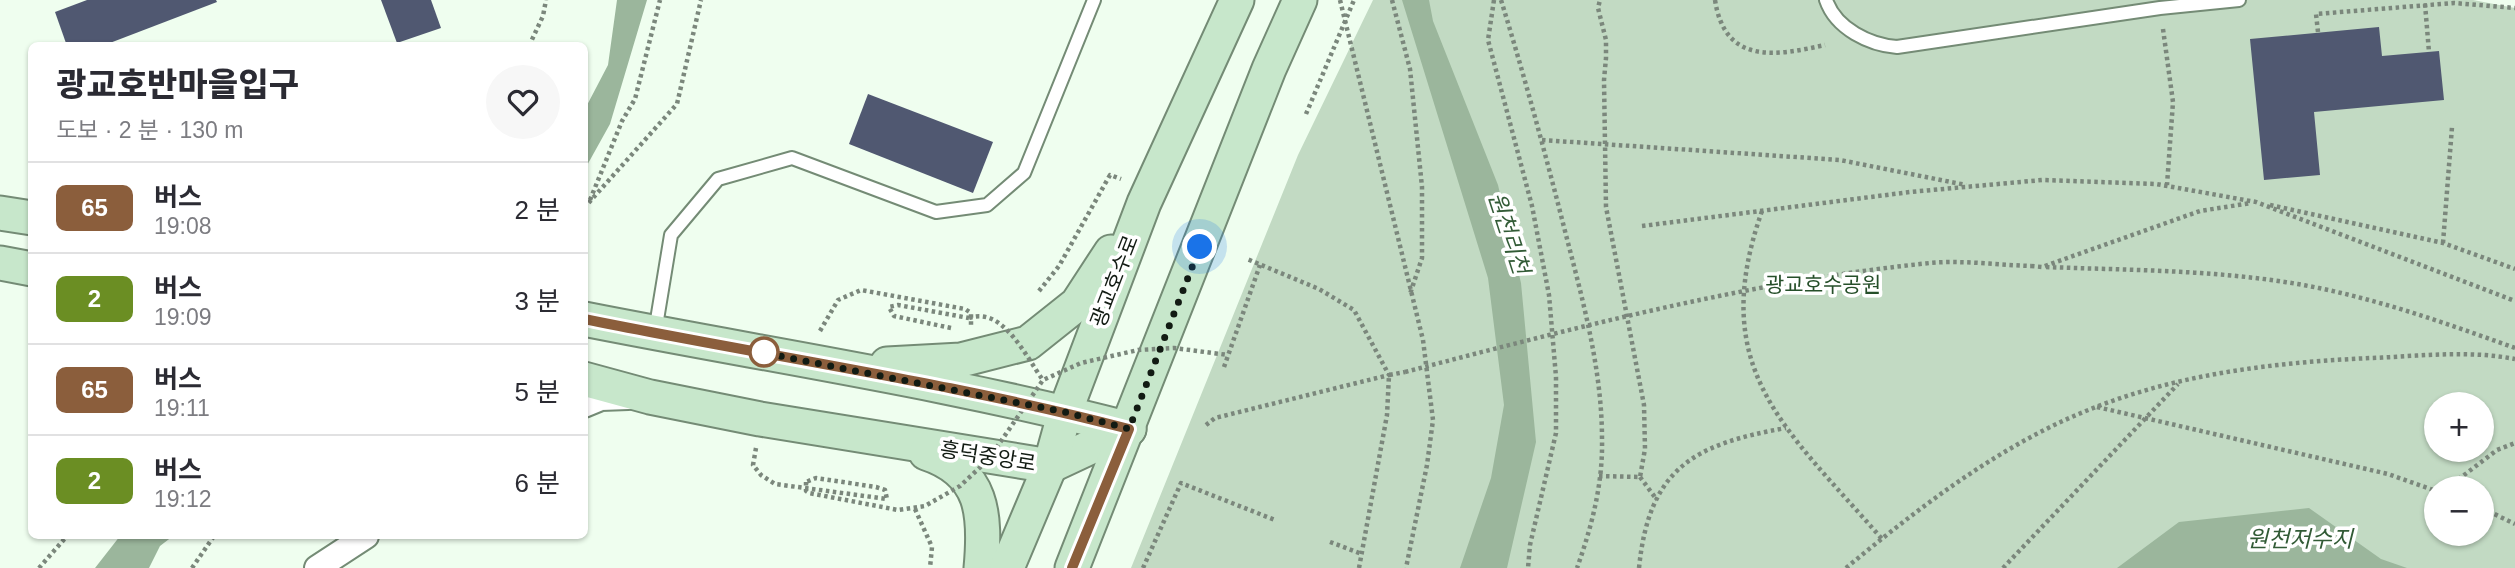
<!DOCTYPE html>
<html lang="ko">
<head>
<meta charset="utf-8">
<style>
  body { margin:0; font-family:Helvetica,"Noto Sans KR",sans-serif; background:#f7f7f7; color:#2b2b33; height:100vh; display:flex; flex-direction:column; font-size:26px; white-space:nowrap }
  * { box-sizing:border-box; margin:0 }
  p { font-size:23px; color:#7c7c81 }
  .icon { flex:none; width:38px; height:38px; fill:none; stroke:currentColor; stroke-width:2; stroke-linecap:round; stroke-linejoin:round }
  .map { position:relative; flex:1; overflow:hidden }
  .details { position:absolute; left:28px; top:42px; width:560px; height:497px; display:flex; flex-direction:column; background:#fff; border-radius:10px; box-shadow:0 2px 5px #0004 }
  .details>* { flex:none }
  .badge { padding:0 14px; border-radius:10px; font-size:24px; line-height:46px }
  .controls { position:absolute; left:2424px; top:392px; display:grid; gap:14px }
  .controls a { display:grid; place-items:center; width:70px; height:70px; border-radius:50%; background:#fff; box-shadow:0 2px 5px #0004; font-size:35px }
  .you { position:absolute; width:35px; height:35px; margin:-18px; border:5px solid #fff; border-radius:50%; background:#1a73e8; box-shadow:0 0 0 10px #1a73e833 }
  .map>.badge { position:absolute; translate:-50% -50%; box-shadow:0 0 0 4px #fff }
  .round { display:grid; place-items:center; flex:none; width:74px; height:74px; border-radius:37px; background:#f7f7f7 }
  .summary { display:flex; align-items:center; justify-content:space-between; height:119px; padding:0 28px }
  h1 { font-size:33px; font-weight:800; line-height:52px }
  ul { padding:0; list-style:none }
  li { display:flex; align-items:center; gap:21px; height:91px; padding:0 28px; border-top:2px solid #e1e1e2 }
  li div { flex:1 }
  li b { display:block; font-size:26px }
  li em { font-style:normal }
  li .badge { min-width:77px; font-weight:700; text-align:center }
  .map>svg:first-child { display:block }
</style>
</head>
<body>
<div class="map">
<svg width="2515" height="568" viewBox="0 0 2515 568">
  <rect width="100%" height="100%" fill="#effeef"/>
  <path fill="#c2dac3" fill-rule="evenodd" d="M 1373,0 L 2473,0 L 2515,8 L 2515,568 L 1131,568 L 1298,155 ZM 2436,404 L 2482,404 L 2482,450 L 2436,450 ZM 2436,488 L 2482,488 L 2482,534 L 2436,534 Z"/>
  <g fill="#9bb69c">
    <path d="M 617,0 L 647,0 L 610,124 L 585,169 L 585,109 L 608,65 Z"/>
    <path d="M 1402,0 L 1429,0 L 1433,21 L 1498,185 L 1521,283 L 1536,442 L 1507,568 L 1460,568 L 1491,478 L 1504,405 L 1488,278 Z"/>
    <path d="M 2309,508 L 2381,559 L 2407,568 L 2117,568 L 2179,522 Z"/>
    <path d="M 120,536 L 173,536 L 160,546 L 149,568 L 95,568 Z"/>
  </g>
  <g fill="#505871">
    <path d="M 87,0 L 216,0 L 217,2 L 102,46 L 67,46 L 55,12 Z"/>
    <path d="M 381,0 L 431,0 L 441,28 L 397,43 Z"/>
    <path d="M 2379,27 L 2382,56 L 2439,51 L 2444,100 L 2314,112 L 2320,175 L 2264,180 L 2250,39 Z"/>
    <path d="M 868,94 L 993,142 L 973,193 L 849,144 Z"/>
  </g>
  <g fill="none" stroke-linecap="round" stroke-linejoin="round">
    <defs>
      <g id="lane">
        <path d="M 1826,0 C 1836,29 1870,45 1897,47 L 2160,8 L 2239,0"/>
        <path d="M 655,332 L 671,235 L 718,179 L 792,158 L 936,212 L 987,205 L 1024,173 L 1094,0"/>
      </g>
      <g id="street">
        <path d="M 584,405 L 601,398 L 628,397"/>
        <path d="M 317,568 L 366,536"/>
      </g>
      <g id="secondary">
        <path d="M 0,213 L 32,218"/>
        <path d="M 0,263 L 32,269"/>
        <path d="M 584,319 C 766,355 950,382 1129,429"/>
        <path d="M 887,364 L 961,360 L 1028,343 L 1077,304 L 1111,252"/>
        <path d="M 584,379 L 650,397 L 760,419 L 1050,466 L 1129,429"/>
        <path d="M 926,453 C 984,472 986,515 981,568"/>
        <path d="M 1007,568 L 1050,466 L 1065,412 L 1144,203 L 1237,0"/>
        <path d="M 1072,568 L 1269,69 L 1300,0"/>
      </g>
    </defs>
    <use href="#lane" stroke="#748b75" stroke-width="16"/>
    <use href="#street" stroke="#748b75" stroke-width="28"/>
    <use href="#secondary" stroke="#748b75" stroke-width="37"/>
    <g stroke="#7b877c" stroke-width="4.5" stroke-dasharray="3.5 3.5" stroke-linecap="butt">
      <path d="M 1340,0 L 1423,340 L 1433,420 L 1427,465 L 1406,568"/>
      <path d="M 1392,0 L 1410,69 L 1422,187 L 1422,258 L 1410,294"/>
      <path d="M 1494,0 L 1488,40 L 1532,206 L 1549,295 L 1556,377 L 1556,433 L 1530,545 L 1528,568"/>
      <path d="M 1501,0 C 1525,78 1546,156 1566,235 C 1583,301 1602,370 1602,439 C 1603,483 1592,526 1577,568"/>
      <path d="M 1715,0 C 1725,65 1775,56 1825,45"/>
      <path d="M 2425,4 L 2429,52"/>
      <path d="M 2163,29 L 2173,102 L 2167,185"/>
      <path d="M 2318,32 L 2316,14 L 2454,3 L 2515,8"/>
      <path d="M 529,46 L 543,16 L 546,0"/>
      <path d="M 1542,140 L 1840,160 L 1966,185"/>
      <path d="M 590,200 L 622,121 L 635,99 L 660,0"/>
      <path d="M 2270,205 L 2443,243 L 2515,269"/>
      <path d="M 584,208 L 677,104 L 701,0"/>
      <path d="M 1762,211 C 1706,370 1786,428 1882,539"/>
      <path d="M 1642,226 L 1910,192 L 2042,180 L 2156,184 L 2256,202 L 2515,301"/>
      <path d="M 2443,243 L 2452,127"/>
      <path d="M 2031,266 L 2042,267 L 2200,211 L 2251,203"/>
      <path d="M 2046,267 C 2125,270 2207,270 2285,282 C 2364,294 2440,321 2515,348"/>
      <path d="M 1039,291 L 1059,266 L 1110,175 L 1121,179"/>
      <path d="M 951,328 L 894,316 L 889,307 L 898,305 L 969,318"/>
      <path d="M 820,331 L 838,300 L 861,290 L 965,309 L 971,313 L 971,325"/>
      <path d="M 1224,367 L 1260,265"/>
      <path d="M 2097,407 L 2388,474 L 2436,491"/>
      <path d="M 1206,425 L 1215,418 L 1389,375 L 1354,310 L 1319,289 L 1247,259"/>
      <path d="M 756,448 L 753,465 L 761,475 L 775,484 L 887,499 L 885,490 L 876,487 L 816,478 L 806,482"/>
      <path d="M 1599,476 L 1640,477 L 1645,449 L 1644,405 L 1606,207 L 1604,80 L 1606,58 L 1606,40 L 1598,8 L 1600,0"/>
      <path d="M 1640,477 L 1657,500"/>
      <path d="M 2447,488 L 2497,450 L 2515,443"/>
      <path d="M 2482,508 L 2515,524"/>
      <path d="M 915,509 L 932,547 L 930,568"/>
      <path d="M 1330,542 L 1362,554"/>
      <path d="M 39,568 L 67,536"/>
      <path d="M 192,568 L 214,536"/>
      <path d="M 1143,568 L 1181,483 L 1275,520"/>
      <path d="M 1359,568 L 1387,415 L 1389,375 L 1405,372"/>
      <path d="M 1639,568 C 1649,468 1694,444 1786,428"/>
      <path d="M 1846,568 C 1921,506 2004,442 2096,407 C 2183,373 2279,362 2372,358 C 2420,356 2468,350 2515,359"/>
      <path d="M 2003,568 L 2178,384"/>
    </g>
    <use href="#lane" stroke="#fff" stroke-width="12"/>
    <use href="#street" stroke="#fff" stroke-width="24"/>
    <use href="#secondary" stroke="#c7e7cb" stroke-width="33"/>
    <g stroke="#7b877c" stroke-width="4.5" stroke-dasharray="3.5 3.5" stroke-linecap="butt">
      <path d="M 1306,114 L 1354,0"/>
      <path d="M 969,318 C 1003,306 1026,357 1043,380"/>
      <path d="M 1405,372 C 1578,327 1752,281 1930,263 C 1962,260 1998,265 2031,266"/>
      <path d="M 806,482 L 806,491 L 809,493 L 898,510 L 925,506 L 960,486 L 988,460 L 1043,380 L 1081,363 L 1138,350 L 1174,348 L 1228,355"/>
    </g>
  </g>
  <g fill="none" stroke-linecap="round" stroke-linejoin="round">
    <defs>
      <path id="line" d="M 584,319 C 766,356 949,382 1129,429 L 1072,568"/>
    </defs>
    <use href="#line" stroke="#fff" stroke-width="16"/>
    <use href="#line" stroke="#8b5e3c" stroke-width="10"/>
    <path stroke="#121b13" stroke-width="7" stroke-dasharray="0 12.6" d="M 764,352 L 754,351 L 1065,412 L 1129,429 L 1200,247"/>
  </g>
  <circle fill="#fff" stroke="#8b5e3c" stroke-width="3.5" cx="764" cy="352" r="14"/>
  <g text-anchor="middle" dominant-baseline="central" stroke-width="7" stroke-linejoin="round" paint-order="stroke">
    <g font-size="21" fill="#121b13" stroke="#fff">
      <text transform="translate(1114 281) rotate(-69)">광교호수로</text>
      <text transform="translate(988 456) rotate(9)">흥덕중앙로</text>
    </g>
    <g font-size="21" fill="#264f2a" stroke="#fff">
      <text x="1823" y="284">광교호수공원</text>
    </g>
    <g font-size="23" font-style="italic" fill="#325b36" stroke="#fff">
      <text transform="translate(1509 233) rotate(72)">원천리천</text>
      <text x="2300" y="539">원천저수지</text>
    </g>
  </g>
</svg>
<div class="controls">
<a>+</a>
<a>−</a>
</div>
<div class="you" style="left:1200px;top:247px"></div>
<section class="details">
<div class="summary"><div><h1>광교호반마을입구</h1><p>도보 · 2 분 · 130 m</p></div><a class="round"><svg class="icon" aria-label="heart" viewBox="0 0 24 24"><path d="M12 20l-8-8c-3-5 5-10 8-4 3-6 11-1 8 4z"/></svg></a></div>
<ul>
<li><span class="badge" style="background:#8b5e3c;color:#fff">65</span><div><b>버스</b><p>19:08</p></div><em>2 분</em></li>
<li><span class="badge" style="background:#6b8e23;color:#fff">2</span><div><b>버스</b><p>19:09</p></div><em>3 분</em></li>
<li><span class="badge" style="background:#8b5e3c;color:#fff">65</span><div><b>버스</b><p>19:11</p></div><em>5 분</em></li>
<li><span class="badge" style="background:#6b8e23;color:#fff">2</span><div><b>버스</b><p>19:12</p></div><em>6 분</em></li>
</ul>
</section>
</div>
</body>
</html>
